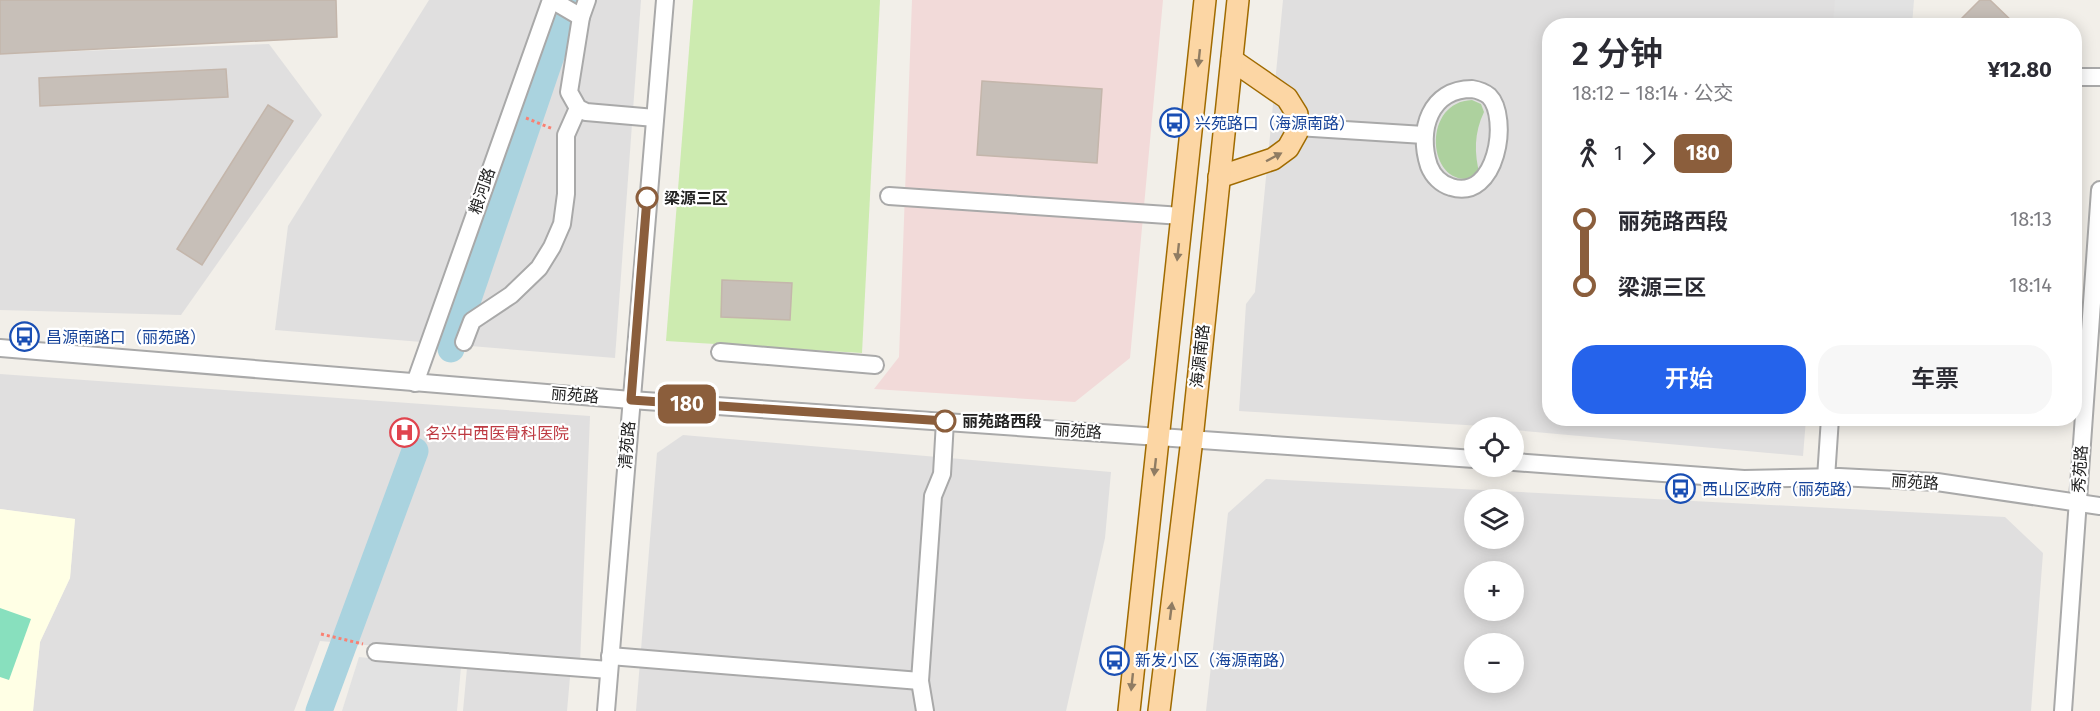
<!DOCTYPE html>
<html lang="zh">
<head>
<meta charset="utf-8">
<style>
  body { margin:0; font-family:"Fira Sans","Noto Sans SC",sans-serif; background:#f7f7f7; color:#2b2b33; height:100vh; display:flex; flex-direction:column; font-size:22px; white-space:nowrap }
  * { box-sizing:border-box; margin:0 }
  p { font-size:20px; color:#7c7c81 }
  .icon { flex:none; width:33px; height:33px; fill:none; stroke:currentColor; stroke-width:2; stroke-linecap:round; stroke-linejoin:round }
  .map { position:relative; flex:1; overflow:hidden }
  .drawer { position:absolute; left:1542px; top:18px; width:540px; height:408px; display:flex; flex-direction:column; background:#fff; border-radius:24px; box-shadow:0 3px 15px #0003 }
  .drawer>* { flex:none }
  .badge { padding:0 12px; border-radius:9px; font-size:21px; line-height:39px }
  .fabs { position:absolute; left:1464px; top:417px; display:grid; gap:12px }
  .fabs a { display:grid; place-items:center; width:60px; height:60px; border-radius:50%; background:#fff; box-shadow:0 3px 15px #0003; font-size:30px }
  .map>.badge { position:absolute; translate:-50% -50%; box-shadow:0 0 0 3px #fff }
  .legs { display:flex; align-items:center; gap:9px; height:66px; padding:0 30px; font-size:20px }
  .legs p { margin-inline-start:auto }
  .headline { display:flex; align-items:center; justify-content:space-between; height:102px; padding:0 30px }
  h1 { font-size:33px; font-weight:600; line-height:45px }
  .button { display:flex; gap:12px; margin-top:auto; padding:12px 30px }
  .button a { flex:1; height:69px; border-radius:24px; background:#2563eb; color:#fff; font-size:24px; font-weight:600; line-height:69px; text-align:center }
  .button a+a { background:#f7f7f7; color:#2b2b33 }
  ul { padding:0 30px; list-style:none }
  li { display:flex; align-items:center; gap:21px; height:66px; font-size:22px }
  li i { display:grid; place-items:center; width:9px; height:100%; margin:0 8px; background:currentColor }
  li i::after { content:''; width:15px; height:15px; margin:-8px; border:4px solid; border-radius:50%; background:#fff }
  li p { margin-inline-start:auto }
  li:first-child i { background:linear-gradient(#0000 50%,currentColor 0) }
  li:last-child i { background:linear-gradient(currentColor 50%,#0000 0) }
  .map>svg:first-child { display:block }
</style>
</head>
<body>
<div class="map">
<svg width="2100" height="711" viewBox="0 0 2100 711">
  <rect width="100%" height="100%" fill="#f2efe9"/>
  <g fill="#e0dfdf" fill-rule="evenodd">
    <path d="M 429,0 L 641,0 L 615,358 L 275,330 L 288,226 Z"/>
    <path d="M 1283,0 L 1838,0 L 1836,25 L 1550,26 L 1550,418 L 1806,419 L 1803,456 L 1514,430 L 1514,428 L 1239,411 L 1246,304 L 1255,292 Z"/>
    <path d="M 269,44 L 322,115 L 181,315 L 0,310 L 0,54 Z"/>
    <path d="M 0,374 L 590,416 L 580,664 L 320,641 L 294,711 L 33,711 L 40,642 L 70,578 L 75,519 L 0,509 Z"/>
    <path d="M 683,435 L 1111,472 L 1105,538 L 1066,711 L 636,711 L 657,453 Z"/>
    <path d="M 1266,479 L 2005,517 L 2043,553 L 2031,711 L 1206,711 L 1228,513 ZM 1474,500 L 1514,500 L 1514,538 L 1474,538 ZM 1474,572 L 1514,572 L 1514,610 L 1474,610 ZM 1474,644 L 1514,644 L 1514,682 L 1474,682 Z"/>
    <path d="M 467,668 L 570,677 L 567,711 L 463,711 Z"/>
  </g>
  <path fill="#f2dad9" d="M 912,0 L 1163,0 L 1130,358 L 1075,402 L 874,389 L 899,357 Z"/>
  <path fill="#ffffe5" d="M 0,509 L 75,519 L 70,578 L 40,642 L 33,711 L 0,711 Z"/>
  <path fill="#cdebb0" d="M 693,0 L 880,0 L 862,353 L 666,341 Z"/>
  <path fill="#add19e" d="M 1472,100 L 1481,104 L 1484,112 C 1474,133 1474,153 1480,176 C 1428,197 1418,102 1472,100 Z"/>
  <path fill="#88e0be" d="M 0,608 L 31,619 L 9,680 L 0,677 Z"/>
  <g fill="#e2e2e2">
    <path d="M 1835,0 L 1914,0 L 1912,25 L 1833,25 Z"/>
    <path d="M 359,657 L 461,667 L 457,711 L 342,711 Z"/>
  </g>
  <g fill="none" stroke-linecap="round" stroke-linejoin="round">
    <g stroke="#aad3df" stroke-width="27">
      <path d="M 451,349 L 570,0"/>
      <path d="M 319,711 L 415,451"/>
    </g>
  </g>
  <g fill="#c7bfb8" stroke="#c4b6ab" stroke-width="1.5">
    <path d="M 0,0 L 336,0 L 337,37 L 0,54 Z"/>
    <path d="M 1980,0 L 1990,0 L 2017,26 L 1954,26 Z"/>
    <path d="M 226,69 L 228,97 L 40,106 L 39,78 Z"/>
    <path d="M 982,81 L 1102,89 L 1097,163 L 977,155 Z"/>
    <path d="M 268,105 L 293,121 L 202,265 L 177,249 Z"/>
    <path d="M 722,280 L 792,283 L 790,320 L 721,317 Z"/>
  </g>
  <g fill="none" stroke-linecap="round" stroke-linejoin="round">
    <defs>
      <g id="minor">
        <path d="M 552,0 L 581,17"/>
        <path d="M 587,0 L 581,17 L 569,92 L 578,108 L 586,112 L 655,118"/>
        <path d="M 2074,77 L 2100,77"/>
        <path d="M 1472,89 C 1478,90 1484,92 1489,96 C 1510,117 1497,202 1451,187 C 1441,184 1433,176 1429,166 C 1417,130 1430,89 1472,89 Z"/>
        <path d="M 1297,127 L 1424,135"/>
        <path d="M 889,196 L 1182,216"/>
        <path d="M 464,342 L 472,321 L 511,295 L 539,268 L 552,247 L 562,224 L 566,194 L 566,135 L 578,108"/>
        <path d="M 0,348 L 631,400 L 1474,459"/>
        <path d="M 720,352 L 875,365"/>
        <path d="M 415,383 L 551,0"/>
        <path d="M 1514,462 L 1744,479 L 1839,477 L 1937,482 L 2100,506"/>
        <path d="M 1826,478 L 1830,418"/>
        <path d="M 376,652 L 609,670"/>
        <path d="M 610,656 L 920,681"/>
        <path d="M 606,711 L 665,0"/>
        <path d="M 925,711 L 920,681 L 933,496 L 942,474 L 945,421"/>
        <path d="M 2063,711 L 2100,190"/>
      </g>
      <g id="major">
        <path d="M 1219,177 L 1273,159 L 1288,148 L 1297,132 L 1297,114 L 1287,98 L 1232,60"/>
        <path d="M 1129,711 L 1205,0"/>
        <path d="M 1159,711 L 1192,439 L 1238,0"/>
      </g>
    </defs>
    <use href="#minor" stroke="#a9a9a9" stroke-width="20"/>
    <use href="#major" stroke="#a06b00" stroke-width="24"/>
    <g stroke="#fa8072" stroke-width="3" stroke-dasharray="3 3" stroke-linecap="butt">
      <path d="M 526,118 L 553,129"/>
      <path d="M 321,634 L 363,644"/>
    </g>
    <use href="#minor" stroke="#fff" stroke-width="16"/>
    <use href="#major" stroke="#fcd6a4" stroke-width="21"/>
  </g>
  <defs><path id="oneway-solid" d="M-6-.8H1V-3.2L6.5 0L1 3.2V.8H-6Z" transform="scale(1.5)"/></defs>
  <g fill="#8f7c63">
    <use href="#oneway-solid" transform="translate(1199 58) rotate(96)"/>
    <use href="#oneway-solid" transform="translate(1274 157) rotate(-28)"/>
    <use href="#oneway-solid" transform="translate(1178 252) rotate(96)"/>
    <use href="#oneway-solid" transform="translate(1155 467) rotate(96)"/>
    <use href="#oneway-solid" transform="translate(1171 611) rotate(-83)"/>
    <use href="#oneway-solid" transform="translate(1132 682) rotate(96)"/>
  </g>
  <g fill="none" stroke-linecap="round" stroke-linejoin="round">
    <defs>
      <path id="line-1" d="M 647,198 L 631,400 L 945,421"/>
    </defs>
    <use href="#line-1" stroke="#fff" stroke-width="14"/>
    <use href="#line-1" stroke="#8b5e3c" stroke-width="9"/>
  </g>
  <defs>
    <symbol id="bus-ring" viewBox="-11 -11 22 22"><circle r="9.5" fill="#fff" stroke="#1a4fb4" stroke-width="1.5"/><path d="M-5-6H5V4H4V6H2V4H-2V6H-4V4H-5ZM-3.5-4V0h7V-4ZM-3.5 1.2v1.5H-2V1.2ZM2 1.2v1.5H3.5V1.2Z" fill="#1a4fb4"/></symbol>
    <symbol id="hospital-ring" viewBox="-11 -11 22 22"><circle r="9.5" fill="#fff" stroke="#e0444e" stroke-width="1.5"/><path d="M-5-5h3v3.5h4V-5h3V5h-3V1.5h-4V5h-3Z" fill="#e0444e"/></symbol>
  </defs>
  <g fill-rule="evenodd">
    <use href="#bus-ring" x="1158" y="106" width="33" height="33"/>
    <use href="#bus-ring" x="8" y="320" width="33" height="33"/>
    <use href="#hospital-ring" x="388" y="416" width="33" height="33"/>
    <use href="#bus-ring" x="1664" y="472" width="33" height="33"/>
    <use href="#bus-ring" x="1098" y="644" width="33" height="33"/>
  </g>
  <g fill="#fff" stroke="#8b5e3c" stroke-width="3">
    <circle cx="647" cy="198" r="10"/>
    <circle cx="945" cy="421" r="10"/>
  </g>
  <g text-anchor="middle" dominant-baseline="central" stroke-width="4.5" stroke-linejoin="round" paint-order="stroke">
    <g font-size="16" fill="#164399" stroke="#fff" text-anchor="start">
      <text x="1195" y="123">兴苑路口（海源南路）</text>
      <text x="46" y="337">昌源南路口（丽苑路）</text>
      <text x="1702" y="489">西山区政府（丽苑路）</text>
      <text x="1135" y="660">新发小区（海源南路）</text>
    </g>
    <g font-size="16" fill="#222" stroke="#fff">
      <text transform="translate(482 191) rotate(-71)">粮河路</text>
      <text transform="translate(1200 356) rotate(-84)">海源南路</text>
      <text transform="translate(575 395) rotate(5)">丽苑路</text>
      <text transform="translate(1078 431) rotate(4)">丽苑路</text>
      <text transform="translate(627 445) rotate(-85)">清苑路</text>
      <text transform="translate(2080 469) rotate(-86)">秀苑路</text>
      <text transform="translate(1915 482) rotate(4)">丽苑路</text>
    </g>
    <g font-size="16" font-weight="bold" fill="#222" stroke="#fff" text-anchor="start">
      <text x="664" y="198">梁源三区</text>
      <text x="962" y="421">丽苑路西段</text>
    </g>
    <g font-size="16" fill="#be3a42" stroke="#fff" text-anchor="start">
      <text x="425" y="433">名兴中西医骨科医院</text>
    </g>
  </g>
</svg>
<div class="fabs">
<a><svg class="icon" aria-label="locate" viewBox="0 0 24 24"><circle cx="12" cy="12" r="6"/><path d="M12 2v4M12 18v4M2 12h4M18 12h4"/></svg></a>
<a><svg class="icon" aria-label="layers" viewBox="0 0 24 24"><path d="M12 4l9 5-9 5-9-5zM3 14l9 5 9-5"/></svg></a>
<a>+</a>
<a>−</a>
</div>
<b class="badge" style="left:687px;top:404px;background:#8b5e3c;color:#fff">180</b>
<section class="drawer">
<div class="headline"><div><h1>2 分钟</h1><p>18:12 – 18:14 · 公交</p></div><b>¥12.80</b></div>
<div class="legs"><svg class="icon" aria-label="walk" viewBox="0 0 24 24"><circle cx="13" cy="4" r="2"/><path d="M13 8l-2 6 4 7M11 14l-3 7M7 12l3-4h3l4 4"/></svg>1<svg class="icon" aria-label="forward" viewBox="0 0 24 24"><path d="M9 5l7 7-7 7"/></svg><b class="badge" style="background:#8b5e3c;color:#fff">180</b></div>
<ul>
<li><i style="color:#8b5e3c"></i><b>丽苑路西段</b><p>18:13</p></li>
<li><i style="color:#8b5e3c"></i><b>梁源三区</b><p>18:14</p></li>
</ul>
<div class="button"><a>开始</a><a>车票</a></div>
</section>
</div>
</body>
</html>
